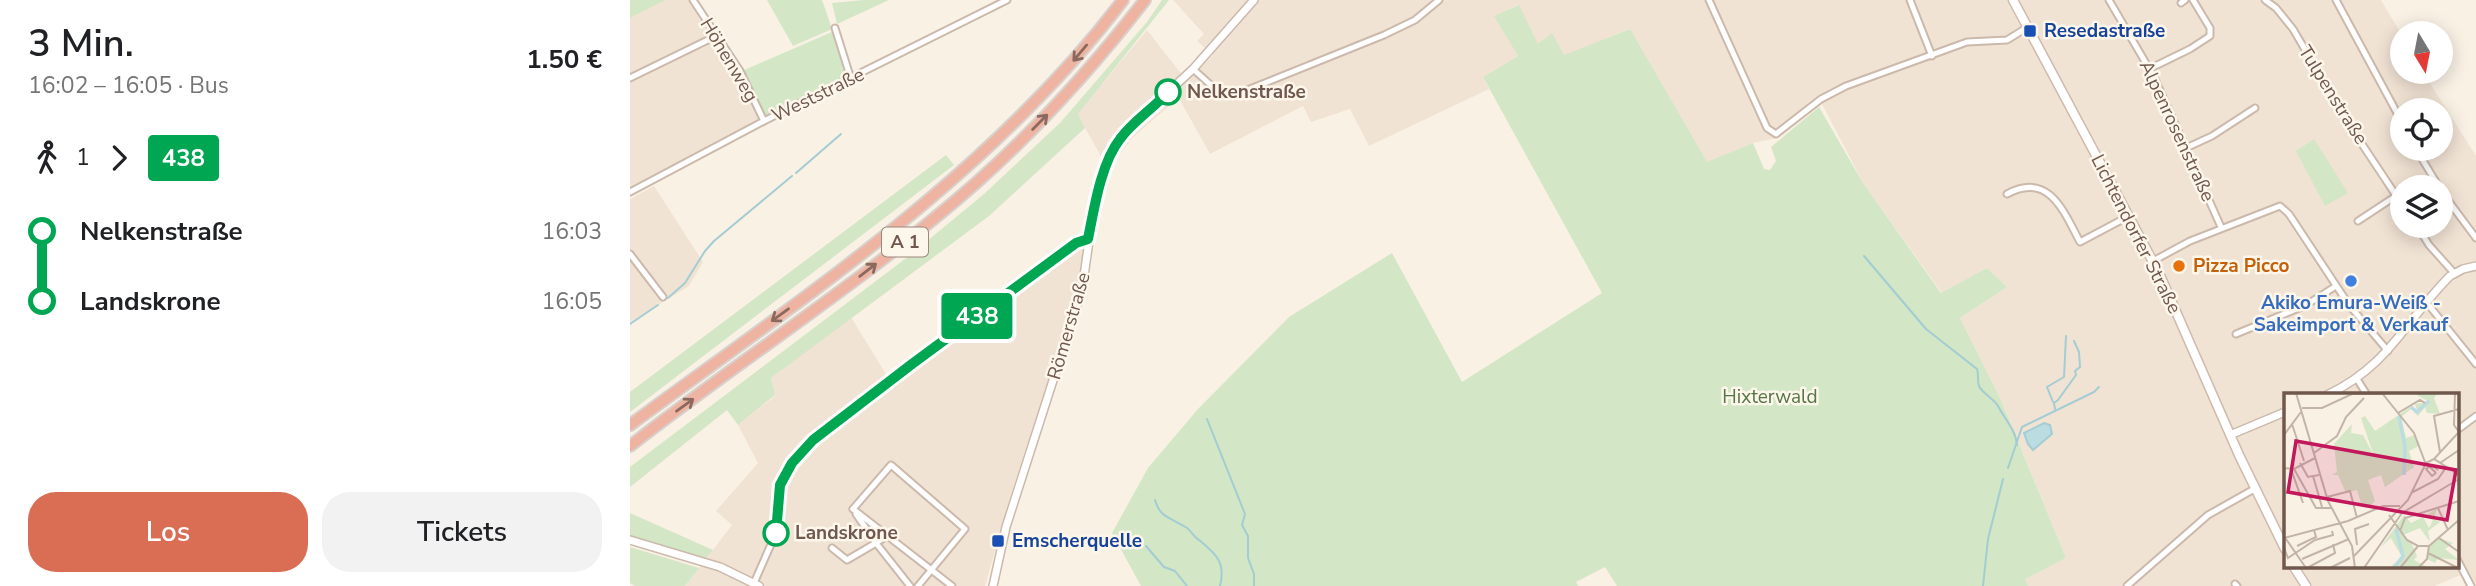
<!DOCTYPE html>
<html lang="de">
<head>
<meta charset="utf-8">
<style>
  body { margin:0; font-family:"Nunito Sans",sans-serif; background:#f2f2f2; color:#202124; height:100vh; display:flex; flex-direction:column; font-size:26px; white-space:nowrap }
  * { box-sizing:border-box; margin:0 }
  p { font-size:23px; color:#757577 }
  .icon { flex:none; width:38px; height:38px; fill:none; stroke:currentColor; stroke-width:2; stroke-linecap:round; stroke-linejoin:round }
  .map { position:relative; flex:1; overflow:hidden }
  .details { display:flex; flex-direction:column; background:#fff; width:630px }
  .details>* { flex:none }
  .badge { padding:0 14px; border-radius:5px; font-size:24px; line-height:46px }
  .needle { width:46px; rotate:170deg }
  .tools { position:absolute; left:1760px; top:21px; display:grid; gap:14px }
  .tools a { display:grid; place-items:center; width:63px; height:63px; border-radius:50%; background:#fff; box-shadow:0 4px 18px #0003; font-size:35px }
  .map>.badge { position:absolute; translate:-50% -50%; box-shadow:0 0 0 4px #fff }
  .legs { display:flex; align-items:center; gap:10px; height:77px; padding:0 28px; font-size:23px }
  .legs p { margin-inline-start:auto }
  .headline { display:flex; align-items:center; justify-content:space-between; height:119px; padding:0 28px }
  h1 { font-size:38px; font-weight:600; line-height:52px }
  .action { display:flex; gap:14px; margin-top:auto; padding:14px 28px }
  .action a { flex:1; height:80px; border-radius:28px; background:#da6e55; color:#fff; font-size:28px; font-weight:600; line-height:80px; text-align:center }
  .action a+a { background:#f2f2f2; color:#202124 }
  ul { padding:0 28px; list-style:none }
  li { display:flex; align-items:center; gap:24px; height:70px; font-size:26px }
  li i { display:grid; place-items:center; width:10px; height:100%; margin:0 9px; background:currentColor }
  li i::after { content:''; width:18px; height:18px; margin:-9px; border:5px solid; border-radius:50%; background:#fff }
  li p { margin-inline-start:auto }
  li:first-child i { background:linear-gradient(#0000 50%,currentColor 0) }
  li:last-child i { background:linear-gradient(currentColor 50%,#0000 0) }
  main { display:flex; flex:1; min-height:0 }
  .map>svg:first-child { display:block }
</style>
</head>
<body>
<main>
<section class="details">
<div class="headline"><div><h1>3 Min.</h1><p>16:02 – 16:05 · Bus</p></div><b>1.50 €</b></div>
<div class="legs"><svg class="icon" aria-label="walk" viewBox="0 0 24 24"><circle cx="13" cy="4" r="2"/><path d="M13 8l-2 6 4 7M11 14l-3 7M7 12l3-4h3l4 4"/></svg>1<svg class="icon" aria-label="forward" viewBox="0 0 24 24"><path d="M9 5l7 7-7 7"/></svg><b class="badge" style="background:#00a651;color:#fff">438</b></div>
<ul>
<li><i style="color:#00a651"></i><b>Nelkenstraße</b><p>16:03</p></li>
<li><i style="color:#00a651"></i><b>Landskrone</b><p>16:05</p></li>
</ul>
<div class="action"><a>Los</a><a>Tickets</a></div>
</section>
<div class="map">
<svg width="1846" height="586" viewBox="0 0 1846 586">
  <rect width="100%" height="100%" fill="#faf1e5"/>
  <g fill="#f1e3d4" fill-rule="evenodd">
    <path d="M 36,0 L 62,0 L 84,35 L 0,76 L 0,18 Z"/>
    <path d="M 543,0 L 1751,0 L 1773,37 L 1773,72 L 1793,72 L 1846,156 L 1846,586 L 1839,586 L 1831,575 L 1804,586 L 1398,586 L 1394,579 L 1436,558 L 1370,398 L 1330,318 L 1377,287 L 1357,268 L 1312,293 L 1233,183 L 1191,102 L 1147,138 L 1123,143 L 1077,163 L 999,29 L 934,56 L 908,45 L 888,5 L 865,16 L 888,56 L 853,77 L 859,89 L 739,146 L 720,109 L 681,122 L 673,106 L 580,154 L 546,93 L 542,95 L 540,105 L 501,139 L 489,156 L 472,158 L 447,114 L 517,30 L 557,81 L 583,55 L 567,41 L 574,34 ZM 1773,110 L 1811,110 L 1811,149 L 1773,149 ZM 1773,187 L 1811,187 L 1811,226 L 1773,226 ZM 1655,395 L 1827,395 L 1827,567 L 1655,567 Z"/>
    <path d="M 85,38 L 108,72 L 131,119 L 0,193 L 0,82 Z"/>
    <path d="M 24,186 L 73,262 L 59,286 L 0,322 L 0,199 Z"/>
    <path d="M 448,247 L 453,248 L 449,286 L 381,494 L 355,586 L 55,586 L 102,525 L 86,511 L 128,463 L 108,425 L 145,396 L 141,378 L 221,317 L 260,381 Z"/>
  </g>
  <g fill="#d3e6c5">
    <path d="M 0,0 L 36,0 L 0,18 Z"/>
    <path d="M 137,0 L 192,0 L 202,29 L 163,46 Z"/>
    <path d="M 234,0 L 259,0 L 207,24 L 202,3 Z"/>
    <path d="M 532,0 L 539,0 L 448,114 L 455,128 L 359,216 L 141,378 L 145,395 L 108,425 L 97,410 L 0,487 L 0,467 L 279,256 L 354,194 L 430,123 L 517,22 Z"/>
    <path d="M 889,5 L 908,44 L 922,33 L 934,55 L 1000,29 L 1077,162 L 1123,143 L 1134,169 L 1140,170 L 1146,161 L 1141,147 L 1189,107 L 1233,183 L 1311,293 L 1357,268 L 1377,287 L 1330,318 L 1370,398 L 1436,558 L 1395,579 L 1398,586 L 987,586 L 975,567 L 946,582 L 948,586 L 511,586 L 482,533 L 518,468 L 568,409 L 659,317 L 762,253 L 832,382 L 972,293 L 853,77 L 888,56 L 864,16 Z"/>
    <path d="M 202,32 L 216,78 L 135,118 L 112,71 Z"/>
    <path d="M 1684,139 L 1718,193 L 1695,206 L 1666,151 Z"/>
    <path d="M 316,155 L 324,165 L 0,412 L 0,392 Z"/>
    <path d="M 0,513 L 83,550 L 76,558 L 0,536 Z"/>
    <path d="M 0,547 L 69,568 L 55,586 L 5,586 L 0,583 Z"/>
  </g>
  <path fill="#bbdde2" stroke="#a3cdd3" stroke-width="2" d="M 1414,423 L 1420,425 L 1422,434 L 1403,450 L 1398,444 L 1394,433 Z"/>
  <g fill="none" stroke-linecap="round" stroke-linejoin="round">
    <g stroke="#a3cdd3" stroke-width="2">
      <path d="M 166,173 L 211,134"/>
      <path d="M 1234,256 L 1296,329 L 1347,369 C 1349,375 1347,381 1349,386 C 1352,393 1364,399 1368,406 C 1374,418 1386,430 1387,445"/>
      <path d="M 38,298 L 55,283 L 75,251 L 84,241 L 162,176"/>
      <path d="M 0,324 L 28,305"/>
      <path d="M 1423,402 L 1417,387 L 1434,377 L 1436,336"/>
      <path d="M 1425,409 L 1424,403 L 1428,400 L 1446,375 L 1445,371 L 1450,367 L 1449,352 L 1444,341"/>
      <path d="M 577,419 L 615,514 L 612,525 L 618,536 L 618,558 L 624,574 L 624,586"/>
      <path d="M 1378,468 L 1392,427 L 1464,392 L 1469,387"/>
      <path d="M 525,500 C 530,519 543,518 557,528 C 561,531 564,537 569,540 C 586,554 596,562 590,586"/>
      <path d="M 516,546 L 534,567 L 545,571 L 557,586"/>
      <path d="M 1353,586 L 1358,539 L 1373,479"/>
    </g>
    <defs>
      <g id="minor">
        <path d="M 63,0 L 110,71 L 134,121"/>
        <path d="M 1079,0 L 1137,128 L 1146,134 L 1191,99 L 1216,86 L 1337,42 L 1377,40 L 1398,27"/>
        <path d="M 1280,0 L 1302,56"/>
        <path d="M 1479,0 L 1524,77 L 1591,227"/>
        <path d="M 1635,0 L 1646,8 L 1663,29 L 1716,120 L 1773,206"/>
        <path d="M 1706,0 L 1773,124"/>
        <path d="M 1551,3 L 1555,0"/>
        <path d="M 205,28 L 221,79"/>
        <path d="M 563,69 L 592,95 L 605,95 L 754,35 L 785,20 L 809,0"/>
        <path d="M 1519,69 L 1560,49 L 1580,36 L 1580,28 L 1563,0"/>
        <path d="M 0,78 L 86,36"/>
        <path d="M 1556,148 L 1582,136 L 1625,108"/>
        <path d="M 1786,149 L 1809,187"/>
        <path d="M 1811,191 L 1846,238"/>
        <path d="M 0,192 L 134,121 L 377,0"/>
        <path d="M 1377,194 C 1419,171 1434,212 1450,242 L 1499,216"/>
        <path d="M 1728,221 L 1766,196"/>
        <path d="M 1787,226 L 1799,245 L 1824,273"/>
        <path d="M 0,254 L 33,297"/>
        <path d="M 1523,261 L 1560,241 L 1650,206 L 1659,214 L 1719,305 L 1758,351"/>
        <path d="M 1797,303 L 1846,364"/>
        <path d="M 1606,334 L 1676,305 L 1706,286"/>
        <path d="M 1727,379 L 1737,395"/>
        <path d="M 1830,428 L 1846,416"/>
        <path d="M 223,509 L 261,465 L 335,529 L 288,586"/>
        <path d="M 223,509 L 322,586"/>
        <path d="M 226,514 L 246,543 L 257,536"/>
        <path d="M 202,548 L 217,560 L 246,543 L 280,586"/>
        <path d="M 1827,559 L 1841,586"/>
        <path d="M 124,583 L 146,533 L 150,485 L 162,463 L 183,440 L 282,364 L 446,243 L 458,239"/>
        <path d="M 1605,584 L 1607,586"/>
        <path d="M 1497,586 L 1578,515 L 1626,488"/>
      </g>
      <g id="tertiary">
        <path d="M 1697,395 C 1759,366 1775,321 1820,276 L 1833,269 L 1846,266"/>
        <path d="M 1600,435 L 1655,412"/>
        <path d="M 0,540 L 90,567 L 129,586"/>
        <path d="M 363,586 L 376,527 L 452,290 L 461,227 L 479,157 L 497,130 L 563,69 L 624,0"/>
      </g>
      <g id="secondary">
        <path d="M 1383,0 L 1529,273 L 1609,455 L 1655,549"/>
        <path d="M 1664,567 L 1676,586"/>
      </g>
      <g id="motorway">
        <path d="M 0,425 C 175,296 360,175 493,0"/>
        <path d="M 0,446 C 114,357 237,279 346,183 C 408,128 464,66 515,0"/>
      </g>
    </defs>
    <use href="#minor" stroke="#cbb9ac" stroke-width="9"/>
    <use href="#tertiary" stroke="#cbb9ac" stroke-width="10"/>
    <use href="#secondary" stroke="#cfbbad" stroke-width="11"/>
    <use href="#motorway" stroke="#d7d0cd" stroke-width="14"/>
    <use href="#minor" stroke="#fff" stroke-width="5"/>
    <use href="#tertiary" stroke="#fff" stroke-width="7"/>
    <use href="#secondary" stroke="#fff" stroke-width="8"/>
    <use href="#motorway" stroke="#efb3a1" stroke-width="10"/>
  </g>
  <defs><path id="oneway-shaft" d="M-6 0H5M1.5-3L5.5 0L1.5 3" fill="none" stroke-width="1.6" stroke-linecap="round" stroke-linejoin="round" transform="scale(1.75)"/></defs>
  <g stroke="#8a6a5e">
    <use href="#oneway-shaft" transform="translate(450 53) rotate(130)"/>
    <use href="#oneway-shaft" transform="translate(410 122) rotate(-45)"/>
    <use href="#oneway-shaft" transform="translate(238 270) rotate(-38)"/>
    <use href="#oneway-shaft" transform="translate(150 315) rotate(144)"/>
    <use href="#oneway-shaft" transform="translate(55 405) rotate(-36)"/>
  </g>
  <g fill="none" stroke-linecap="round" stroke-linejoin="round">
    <defs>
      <path id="line-1" d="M 146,533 L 150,485 L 162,463 L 183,440 L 282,364 L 446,243 L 458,239 C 464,209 471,163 490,139 C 503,121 523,109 538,92"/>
    </defs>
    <use href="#line-1" stroke="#fff" stroke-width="16"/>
    <use href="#line-1" stroke="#00a651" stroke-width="10"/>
  </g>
  <g fill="#1a4fb4" stroke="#fdf6eb" stroke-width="2.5">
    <rect x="1393" y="24" width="14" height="14" rx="3.5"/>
    <rect x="361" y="534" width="14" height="14" rx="3.5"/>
  </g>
  <g fill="#fff" stroke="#00a651" stroke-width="3.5">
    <circle cx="538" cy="92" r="12"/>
    <circle cx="146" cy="533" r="12"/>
  </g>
  <circle fill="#e8710a" stroke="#fdf6eb" stroke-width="2.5" cx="1549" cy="266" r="7"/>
  <circle fill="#3f7fe0" stroke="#fdf6eb" stroke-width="2.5" cx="1721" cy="281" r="7"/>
  <g text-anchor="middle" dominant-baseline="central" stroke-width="5" stroke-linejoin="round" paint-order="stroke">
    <rect fill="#fdf6eb" stroke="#9b877c" stroke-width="2" x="252" y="227.5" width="46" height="29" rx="5"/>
    <g font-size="18" font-weight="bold" fill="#71584d">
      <text x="275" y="242">A 1</text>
    </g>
    <g font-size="19" font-weight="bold" fill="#164399" stroke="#fdf6eb" text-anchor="start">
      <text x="1414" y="31">Resedastraße</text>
      <text x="382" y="541">Emscherquelle</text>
    </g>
    <g font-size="19" fill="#71584d" stroke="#fdf6eb">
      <text transform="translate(99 60) rotate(59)">Höhenweg</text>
      <text transform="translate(188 95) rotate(-26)">Weststraße</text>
      <text transform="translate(1703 95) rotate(58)">Tulpenstraße</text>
      <text transform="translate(1547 131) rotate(65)">Alpenrosenstraße</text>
      <text transform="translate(1506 234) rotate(63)">Lichtendorfer Straße</text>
      <text transform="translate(439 326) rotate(-74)">Römerstraße</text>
    </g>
    <g font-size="19" font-weight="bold" fill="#71584d" stroke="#fdf6eb" text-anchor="start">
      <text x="557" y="92">Nelkenstraße</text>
      <text x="165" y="533">Landskrone</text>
    </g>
    <g font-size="19" font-weight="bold" fill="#c56008" stroke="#fdf6eb" text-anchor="start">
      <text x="1563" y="266">Pizza Picco</text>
    </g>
    <g font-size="19" font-weight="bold" fill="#366cbe" stroke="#fdf6eb">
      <text x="1721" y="303">Akiko Emura-Weiß -<tspan x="1721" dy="22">Sakeimport &amp; Verkauf</tspan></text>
    </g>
    <g font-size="19" fill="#557645" stroke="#fdf6eb">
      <text x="1140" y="397">Hixterwald</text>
    </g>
  </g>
  <g transform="translate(1654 393)">
    <rect width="175" height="175" fill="#faf1e5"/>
    <path d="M 130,0 L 154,0 L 150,5 L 156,21 L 143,20 L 141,14 L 134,23 L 127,16 L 117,24 L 122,45 L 131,42 L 135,53 L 125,58 L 130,74 L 101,94 L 97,82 L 84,87 L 91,108 L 86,113 L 77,110 L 73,97 L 62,100 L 54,82 L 48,82 L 53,79 L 50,51 L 68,31 L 67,40 L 79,42 L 90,63 L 77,25 L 81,23 L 91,38 L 128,13 L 133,18 L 131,11 L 145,9 ZM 153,115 L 150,126 L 156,129 L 144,138 L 146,149 L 136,135 L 119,142 L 128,151 L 133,163 L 130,167 L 145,175 L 105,175 L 118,164 L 107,145 L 97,154 L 120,122 L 127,130 L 139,124 L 145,135 L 149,127 L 140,124 ZM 155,145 L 169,150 L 161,156 L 175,167 L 154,165 L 151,170 L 143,166 L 146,152 Z" fill="#d3e6c5"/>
    <path fill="none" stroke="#bbdde2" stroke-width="3.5" d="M 127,14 L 133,19 L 145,8M 115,23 L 121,54 L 120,82M 110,175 L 119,163 L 112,136"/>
    <path fill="none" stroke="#c3b4a8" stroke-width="2" d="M 12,0 L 44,108 L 68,153 L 71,175M 98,0 L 130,40 L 141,69 L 152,80M 18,15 L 38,15 L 68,1 L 99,1M 114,20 L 136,7 L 141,10M 8,31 L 20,68M 0,42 L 17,19M 156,59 L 150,23 L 175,16M 30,60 L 53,43 L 62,24 L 80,5M 150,66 L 175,39 L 170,32 L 171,0M 16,70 L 24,84 L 35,82M 156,70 L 175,57M 0,75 L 10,76 L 31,65M 7,76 L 19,110M 10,76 L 32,115 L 48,115M 152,80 L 148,83 L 142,76 L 148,72 L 154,77M 29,83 L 38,114M 127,100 L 154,86 L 161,76M 43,104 L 66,98 L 73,125M 154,115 L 164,137M 105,122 L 123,147 L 134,153 L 145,153 L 175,127M 116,138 L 121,125 L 175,108M 0,143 L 22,175M 0,145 L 64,128 L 99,113 L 116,113M 155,145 L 175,159M 73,152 L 71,136 L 85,131M 13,153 L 32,144 L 30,137M 0,155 L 4,165 L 31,147 L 49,142 L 48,138M 144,160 L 174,175M 70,163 L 124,107 L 142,70 L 150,66 L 175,82M 18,166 L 65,146M 23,175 L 51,160 L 49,151M 46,175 L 66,165M 80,175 L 118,120 L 175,86M 116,175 L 134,153M 134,175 L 143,166 L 145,153"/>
    <path fill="#c2185b" fill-opacity="0.15" stroke="#c2185b" stroke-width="3.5" d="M 12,48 L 172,77 L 163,127 L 4,99 Z"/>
    <rect width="175" height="175" fill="none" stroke="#71584d" stroke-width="3.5"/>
  </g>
</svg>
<div class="tools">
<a><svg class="needle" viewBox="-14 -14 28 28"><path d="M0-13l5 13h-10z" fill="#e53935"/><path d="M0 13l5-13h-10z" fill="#757577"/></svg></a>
<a><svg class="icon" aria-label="locate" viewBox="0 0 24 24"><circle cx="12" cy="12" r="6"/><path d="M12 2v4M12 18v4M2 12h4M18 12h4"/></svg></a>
<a><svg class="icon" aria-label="layers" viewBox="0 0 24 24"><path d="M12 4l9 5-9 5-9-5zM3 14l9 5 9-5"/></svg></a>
</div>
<b class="badge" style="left:347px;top:316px;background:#00a651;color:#fff">438</b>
</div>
</main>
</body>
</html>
